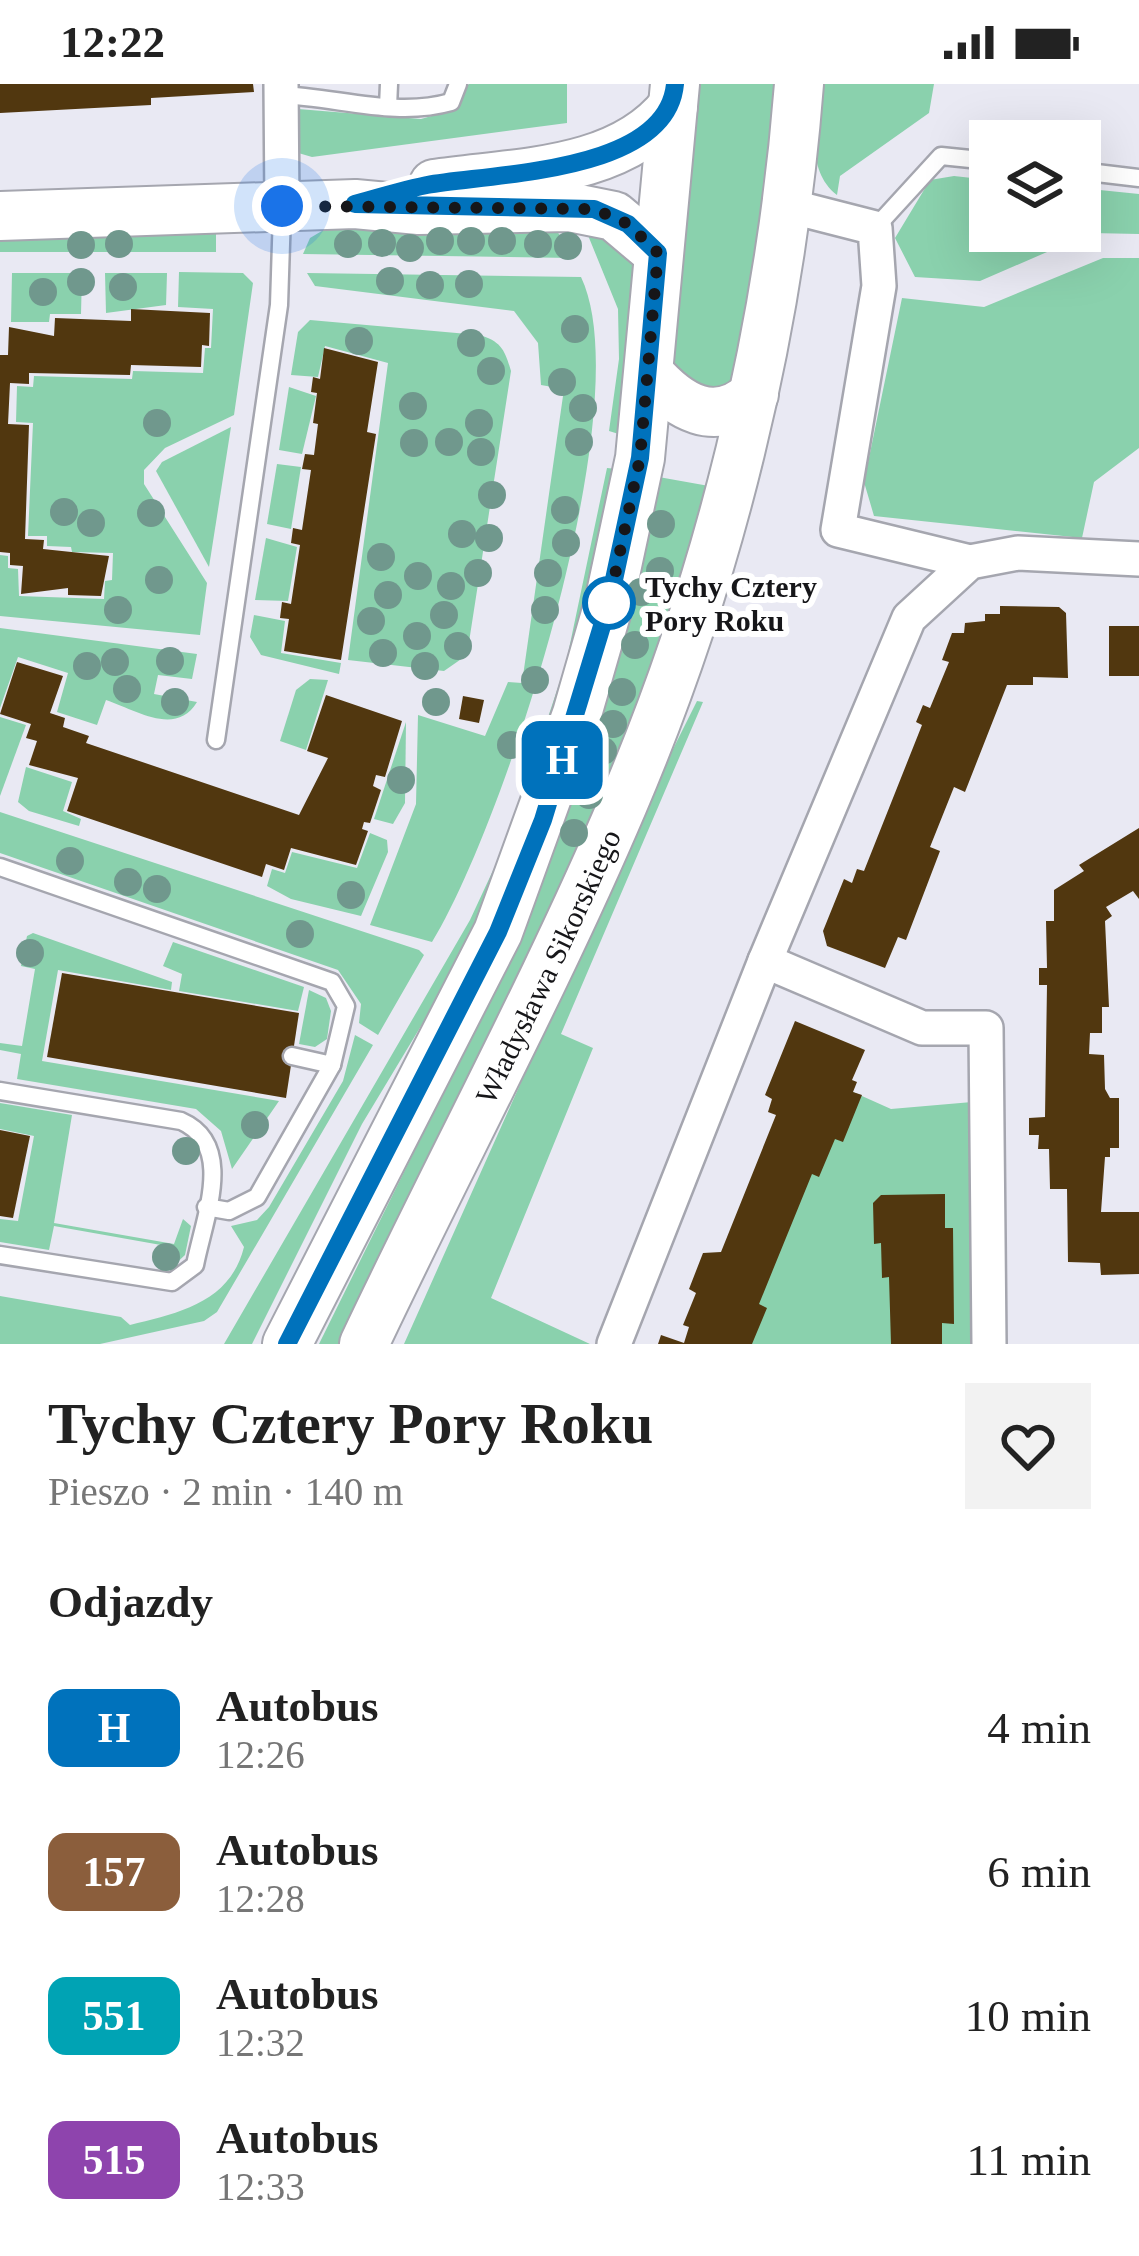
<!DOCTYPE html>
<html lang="pl">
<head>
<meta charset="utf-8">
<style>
  body { margin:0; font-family:"Times New Roman",serif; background:#f2f2f2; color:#222; height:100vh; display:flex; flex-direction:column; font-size:45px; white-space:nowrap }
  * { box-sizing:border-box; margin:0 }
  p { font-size:39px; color:#767676 }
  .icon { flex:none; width:66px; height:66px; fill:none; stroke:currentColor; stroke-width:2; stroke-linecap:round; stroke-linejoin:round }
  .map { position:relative; height:1260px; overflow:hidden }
  .drawer { display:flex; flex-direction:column; background:#fff; flex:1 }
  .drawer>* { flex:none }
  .badge { padding:0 24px; border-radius:18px; font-size:42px; line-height:78px }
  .controls { position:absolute; left:969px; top:36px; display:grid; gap:24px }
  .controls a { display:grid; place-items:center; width:132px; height:132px; border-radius:0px; background:#fff; box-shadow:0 12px 48px #0002; font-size:60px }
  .you { position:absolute; width:60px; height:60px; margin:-30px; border:9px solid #fff; border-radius:50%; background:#1a73e8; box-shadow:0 0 0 18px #1a73e833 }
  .map>.badge { position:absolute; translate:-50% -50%; box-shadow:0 0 0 6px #fff }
  h2 { padding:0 48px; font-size:45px; line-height:108px }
  .round { display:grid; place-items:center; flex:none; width:126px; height:126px; border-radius:0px; background:#f2f2f2 }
  .overview { display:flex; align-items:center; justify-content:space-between; height:204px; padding:0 48px }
  h1 { font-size:57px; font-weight:700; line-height:90px }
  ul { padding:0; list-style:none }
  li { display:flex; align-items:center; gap:36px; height:144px; padding:0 48px }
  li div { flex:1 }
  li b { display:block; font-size:45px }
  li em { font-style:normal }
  li .badge { min-width:132px; font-weight:700; text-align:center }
  .status { display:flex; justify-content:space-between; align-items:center; height:84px; padding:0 60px; background:#fff; direction:ltr }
  .status svg { height:33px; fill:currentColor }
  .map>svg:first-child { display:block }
</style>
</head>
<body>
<div class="status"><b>12:22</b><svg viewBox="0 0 49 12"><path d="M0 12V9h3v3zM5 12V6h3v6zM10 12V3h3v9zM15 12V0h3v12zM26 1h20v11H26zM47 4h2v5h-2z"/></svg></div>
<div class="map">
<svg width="1139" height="1260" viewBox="0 0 1139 1260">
  <rect width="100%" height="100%" fill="#e9e9f3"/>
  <g fill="#8ad1ad">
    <path d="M 469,0 L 567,0 L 567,39 L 312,73 L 295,68 L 298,25 L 421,35 L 442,29 Z"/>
    <path d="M 691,0 L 785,0 L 738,299 L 712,311 L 669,287 Z"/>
    <path d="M 819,0 L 934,0 L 929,29 L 840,92 L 837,111 C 804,85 817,38 819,0 Z"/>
    <path d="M 954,92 L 990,96 L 990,147 L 1080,147 L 1080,104 L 1139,110 L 1139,150 L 1091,149 L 980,197 L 915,193 L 895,154 L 930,96 Z"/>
    <path d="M 549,132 L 572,174 L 303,170 L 310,154 L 332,141 Z"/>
    <path d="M 583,139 L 630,173 L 638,196 L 622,351 L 609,347 L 619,275 L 618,225 Z"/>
    <path d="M 216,147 L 216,168 L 0,168 L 0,156 Z"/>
    <path d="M 1103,174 L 1139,174 L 1139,364 L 1094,398 L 1082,454 L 874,432 L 864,398 L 902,214 L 984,223 Z"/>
    <path d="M 179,188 L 243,189 L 253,199 L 234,331 L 165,364 L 144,386 L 144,400 L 207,499 L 200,551 L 0,532 L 0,471 L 8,472 L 8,484 L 18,485 L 19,512 L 104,515 L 105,497 L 112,496 L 113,469 L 72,468 L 71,463 L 47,462 L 47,452 L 28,452 L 33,339 L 16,338 L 17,302 L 33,303 L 34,292 L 132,295 L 133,287 L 203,289 L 205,264 L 211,264 L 213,225 L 178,223 Z"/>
    <path d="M 12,189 L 82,189 L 81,230 L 50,230 L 49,238 L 11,238 Z"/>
    <path d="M 105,189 L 167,189 L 166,221 L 106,229 Z"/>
    <path d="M 307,189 L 581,193 C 641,319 505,739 432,858 L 370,841 L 416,720 L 418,631 L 485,652 L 508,598 L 522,599 L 564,305 L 541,301 L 538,259 L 514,227 L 315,202 Z"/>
    <path d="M 310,236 L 479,251 C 501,257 505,266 511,287 L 467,571 L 444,587 L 348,576 L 388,279 L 325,262 L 318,293 L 291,291 L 298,248 Z"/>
    <path d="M 289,303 L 316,312 L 302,370 L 279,366 Z"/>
    <path d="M 231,343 L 209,483 L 156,387 L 162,378 Z"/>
    <path d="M 277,380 L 301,383 L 291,445 L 267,440 Z"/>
    <path d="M 607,384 L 617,385 L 568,599 L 474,854 L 362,1040 L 252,1260 L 224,1260 L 470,836 L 508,754 L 566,579 Z"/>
    <path d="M 653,392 L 709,402 L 638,626 L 565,794 L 341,1260 L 319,1260 L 486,922 Z"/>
    <path d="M 266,454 L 297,463 L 288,517 L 255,516 Z"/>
    <path d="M 254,531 L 285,537 L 281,569 L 341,579 L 339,590 L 261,571 L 250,553 Z"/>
    <path d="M 0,544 L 197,570 L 192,595 L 158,591 L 154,610 L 197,618 C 176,653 136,626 106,616 L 97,641 L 57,628 L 68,589 L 18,573 L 0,624 Z"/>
    <path d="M 310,595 L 328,596 L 306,666 L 280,657 L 296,606 Z"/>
    <path d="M 697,617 L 703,618 L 561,950 L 593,964 L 491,1214 L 590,1260 L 404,1260 L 645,721 Z"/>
    <path d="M 0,633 L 26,641 L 0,712 Z"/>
    <path d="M 406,638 L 405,719 L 393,740 L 374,735 Z"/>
    <path d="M 26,683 L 72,698 L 63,727 L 81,735 L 79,742 L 29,727 L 18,718 Z"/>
    <path d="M 0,728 L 419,866 L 424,871 L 378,951 L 359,939 L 361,920 L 338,886 L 0,769 Z"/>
    <path d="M 370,749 L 387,756 L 388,768 L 361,832 L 291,815 L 267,802 L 272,785 L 285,789 L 292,768 L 357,784 Z"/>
    <path d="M 33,849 L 172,898 L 171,906 L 58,886 L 42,977 L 279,1017 L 232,1085 L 221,1047 L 196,1025 L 17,995 L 21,970 L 0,966 L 0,959 L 22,962 L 35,885 L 21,882 L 27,852 Z"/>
    <path d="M 173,858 L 304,903 L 298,927 L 179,907 L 182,890 L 163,882 Z"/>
    <path d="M 309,906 L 326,914 L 331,927 L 327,955 L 315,963 L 299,960 Z"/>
    <path d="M 355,951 L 373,961 L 217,1228 L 204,1237 L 100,1260 L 0,1260 L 0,1212 L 121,1233 L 130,1241 C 178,1229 230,1219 244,1163 L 231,1142 L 257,1136 L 269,1123 L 343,997 Z"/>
    <path d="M 853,1008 L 891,1025 L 972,1018 L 973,1260 L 701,1260 L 766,1099 Z"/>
    <path d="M 0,1019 L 72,1031 L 54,1139 L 174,1160 L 183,1135 L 191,1142 L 185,1171 L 171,1184 L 161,1180 L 161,1161 L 54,1142 L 49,1166 L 0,1158 L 0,1135 L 18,1137 L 34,1052 L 0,1045 Z"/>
  </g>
  <g fill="#51370f">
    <path d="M 0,0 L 253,0 L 254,8 L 151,14 L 151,21 L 0,29 Z"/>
    <path d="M 131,225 L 210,229 L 209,262 L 202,261 L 201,283 L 131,281 L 130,291 L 29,289 L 29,300 L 10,299 L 8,340 L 29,341 L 25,455 L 44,456 L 43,465 L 109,472 L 101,512 L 68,511 L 68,504 L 21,510 L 23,482 L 10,481 L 10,469 L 0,468 L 0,271 L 8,271 L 9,243 L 54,252 L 55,234 L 131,237 Z"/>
    <path d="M 324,264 L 378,278 L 367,348 L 376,350 L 341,576 L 284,567 L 289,535 L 280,534 L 282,518 L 291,520 L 300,461 L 291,459 L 293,444 L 302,446 L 311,386 L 302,385 L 305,370 L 314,371 L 318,340 L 313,339 L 317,309 L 311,308 L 313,293 L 320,295 Z"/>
    <path d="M 1000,522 L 1059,523 L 1066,529 L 1068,594 L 1033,593 L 1033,601 L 1007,601 L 965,708 L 954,703 L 930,763 L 940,767 L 906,856 L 898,853 L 885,884 L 827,862 L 823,847 L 844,795 L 852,799 L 857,785 L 864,787 L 922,641 L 916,638 L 923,621 L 930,624 L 949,578 L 942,576 L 952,549 L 964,549 L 965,539 L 985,537 L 985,530 L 1000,530 Z"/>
    <rect x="1109" y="542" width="30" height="50"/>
    <path d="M 17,578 L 63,592 L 50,629 L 65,634 L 63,643 L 89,652 L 86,659 L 299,731 L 328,674 L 307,667 L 326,611 L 402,637 L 385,693 L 376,691 L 373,702 L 381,706 L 370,739 L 364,738 L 362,745 L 368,747 L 356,781 L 291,764 L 284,786 L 266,780 L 262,793 L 67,727 L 78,694 L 29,681 L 37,657 L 26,654 L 31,640 L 0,630 Z"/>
    <path d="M 463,612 L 484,616 L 479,639 L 459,635 Z"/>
    <path d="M 1139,744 L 1139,815 L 1133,807 L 1106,823 L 1112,832 L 1105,837 L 1109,923 L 1102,923 L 1102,949 L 1090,949 L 1089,970 L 1104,971 L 1105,1005 L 1110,1014 L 1119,1014 L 1119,1064 L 1110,1064 L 1110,1073 L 1105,1073 L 1101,1128 L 1139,1128 L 1139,1190 L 1101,1191 L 1100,1179 L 1068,1178 L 1067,1105 L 1050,1105 L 1049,1065 L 1038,1065 L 1039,1051 L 1029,1051 L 1029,1034 L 1045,1033 L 1047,901 L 1039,901 L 1039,884 L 1047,884 L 1046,837 L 1054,837 L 1054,806 L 1084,787 L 1079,781 Z"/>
    <path d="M 62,889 L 299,929 L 286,1014 L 47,973 Z"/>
    <path d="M 795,937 L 865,966 L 852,996 L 857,998 L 853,1008 L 862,1011 L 843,1058 L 835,1055 L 819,1093 L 812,1090 L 759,1220 L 767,1224 L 752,1260 L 658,1260 L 661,1251 L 684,1259 L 689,1243 L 683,1241 L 696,1209 L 689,1205 L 703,1169 L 721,1168 L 776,1031 L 768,1028 L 772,1015 L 765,1011 Z"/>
    <path d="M 0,1046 L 30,1052 L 13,1134 L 0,1132 Z"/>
    <path d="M 945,1110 L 945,1144 L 953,1144 L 954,1240 L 942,1239 L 942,1260 L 891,1260 L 889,1193 L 882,1194 L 881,1159 L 874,1160 L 873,1119 L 881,1111 Z"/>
  </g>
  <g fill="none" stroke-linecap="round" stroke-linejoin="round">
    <defs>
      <g id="lane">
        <path d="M 280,11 C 338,13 395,34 451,18 L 458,0"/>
        <path d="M 388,23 L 389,0"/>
        <path d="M 1080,87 L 1139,94"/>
        <path d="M 875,144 L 941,72 L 990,77"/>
        <path d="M 216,656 L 279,221 L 282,129"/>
        <path d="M 0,783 L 332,898 L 346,922 L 332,981 L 292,972"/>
        <path d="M 0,1007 L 181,1037 C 236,1061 204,1134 195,1181 L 172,1198 L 0,1171"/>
        <path d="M 206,1123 L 229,1127 L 257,1113 L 332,981"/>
      </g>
      <g id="street">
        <path d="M 281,0 L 282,122"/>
        <path d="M 789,122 L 875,144 L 879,202 L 838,446 L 970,478"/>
        <path d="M 765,877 L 922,944 L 986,944 L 989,1260"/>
        <path d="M 614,1260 L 765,877 L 909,534 L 970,478 L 1018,469 L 1139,475"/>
      </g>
      <g id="secondary">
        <path d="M 434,100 C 514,88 619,91 673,22"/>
        <path d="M 0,132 L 355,120 L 419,126 L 569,123 L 614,132 L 658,169"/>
        <path d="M 649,289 C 678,322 715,346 754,310"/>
        <path d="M 287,1260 L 498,848 L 577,630 L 609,519 L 640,374 L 675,0"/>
        <path id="s1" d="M 364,1260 C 449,1080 545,903 623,720 C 720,493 780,246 799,0"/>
      </g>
    </defs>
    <use href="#lane" stroke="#a5a6af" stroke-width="21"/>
    <use href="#street" stroke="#a5a6af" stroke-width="38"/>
    <use href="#secondary" stroke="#a5a6af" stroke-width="52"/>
    <use href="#lane" stroke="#fff" stroke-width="16"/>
    <use href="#street" stroke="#fff" stroke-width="33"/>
    <use href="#secondary" stroke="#fff" stroke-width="48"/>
  </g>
  <g fill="#70988d">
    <circle cx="440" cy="157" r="14"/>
    <circle cx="471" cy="157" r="14"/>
    <circle cx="502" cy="157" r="14"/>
    <circle cx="382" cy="159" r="14"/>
    <circle cx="119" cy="160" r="14"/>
    <circle cx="348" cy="160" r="14"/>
    <circle cx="538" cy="160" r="14"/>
    <circle cx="81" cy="161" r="14"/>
    <circle cx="568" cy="162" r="14"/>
    <circle cx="410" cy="164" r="14"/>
    <circle cx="390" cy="197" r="14"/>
    <circle cx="81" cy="198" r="14"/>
    <circle cx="469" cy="200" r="14"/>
    <circle cx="430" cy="201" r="14"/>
    <circle cx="123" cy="203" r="14"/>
    <circle cx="43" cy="208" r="14"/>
    <circle cx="575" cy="245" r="14"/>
    <circle cx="359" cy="257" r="14"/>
    <circle cx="471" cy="259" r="14"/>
    <circle cx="491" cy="287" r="14"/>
    <circle cx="562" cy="298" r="14"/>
    <circle cx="413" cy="322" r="14"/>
    <circle cx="583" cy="324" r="14"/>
    <circle cx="157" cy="339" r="14"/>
    <circle cx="479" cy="339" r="14"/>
    <circle cx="449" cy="358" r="14"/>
    <circle cx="579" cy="358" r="14"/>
    <circle cx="414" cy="359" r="14"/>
    <circle cx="481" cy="368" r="14"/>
    <circle cx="492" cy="411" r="14"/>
    <circle cx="565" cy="426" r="14"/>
    <circle cx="64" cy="428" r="14"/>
    <circle cx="151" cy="429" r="14"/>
    <circle cx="91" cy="439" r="14"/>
    <circle cx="661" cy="440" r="14"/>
    <circle cx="462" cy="450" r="14"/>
    <circle cx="489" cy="454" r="14"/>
    <circle cx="566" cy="459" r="14"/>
    <circle cx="381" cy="473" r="14"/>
    <circle cx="660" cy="487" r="14"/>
    <circle cx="478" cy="489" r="14"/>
    <circle cx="548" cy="489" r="14"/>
    <circle cx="418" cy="492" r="14"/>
    <circle cx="159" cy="496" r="14"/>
    <circle cx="451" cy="502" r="14"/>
    <circle cx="641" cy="508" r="14"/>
    <circle cx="388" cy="511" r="14"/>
    <circle cx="118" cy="526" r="14"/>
    <circle cx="545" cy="526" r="14"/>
    <circle cx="444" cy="531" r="14"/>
    <circle cx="371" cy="537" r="14"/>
    <circle cx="417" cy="552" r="14"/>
    <circle cx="635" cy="561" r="14"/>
    <circle cx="458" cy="562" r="14"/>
    <circle cx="383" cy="569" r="14"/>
    <circle cx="170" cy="577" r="14"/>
    <circle cx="115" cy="578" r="14"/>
    <circle cx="87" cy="582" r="14"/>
    <circle cx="425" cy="582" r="14"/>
    <circle cx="535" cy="596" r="14"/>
    <circle cx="127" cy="605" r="14"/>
    <circle cx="622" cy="608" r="14"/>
    <circle cx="175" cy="618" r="14"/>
    <circle cx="436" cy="618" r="14"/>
    <circle cx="613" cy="640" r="14"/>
    <circle cx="511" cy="661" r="14"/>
    <circle cx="603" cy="667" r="14"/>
    <circle cx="401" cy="696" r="14"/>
    <circle cx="589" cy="711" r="14"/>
    <circle cx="574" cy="749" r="14"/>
    <circle cx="70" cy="777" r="14"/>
    <circle cx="128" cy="798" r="14"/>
    <circle cx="157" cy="805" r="14"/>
    <circle cx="351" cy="811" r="14"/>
    <circle cx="300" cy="850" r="14"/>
    <circle cx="30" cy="869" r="14"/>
    <circle cx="255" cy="1041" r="14"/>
    <circle cx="186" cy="1067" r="14"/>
    <circle cx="166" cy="1173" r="14"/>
  </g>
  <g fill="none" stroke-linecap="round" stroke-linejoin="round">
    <defs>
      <path id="line" d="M 287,1260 L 498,848 L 543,736 L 609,519 L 640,374 L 658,169 L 628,140 L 594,125 L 355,120 C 379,113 403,106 427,101 C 495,89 667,89 675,0"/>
    </defs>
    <use href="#line" stroke="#fff" stroke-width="27"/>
    <use href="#line" stroke="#0072bc" stroke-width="18"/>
    <path stroke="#161619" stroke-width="12" stroke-dasharray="0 21.6" d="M 282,122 L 594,125 L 628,140 L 658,169 L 640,374 L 609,519"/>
  </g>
  <circle fill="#fff" stroke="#0072bc" stroke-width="6" cx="609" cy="519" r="24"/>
  <g text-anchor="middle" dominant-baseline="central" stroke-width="12" stroke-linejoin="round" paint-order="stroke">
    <g font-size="30" font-weight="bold" fill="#161619" stroke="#fff" text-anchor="start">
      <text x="645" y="502">Tychy Cztery<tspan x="645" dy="34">Pory Roku</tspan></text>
    </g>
    <g font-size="30" fill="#161619" stroke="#fff">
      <text stroke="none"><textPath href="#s1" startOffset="420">Władysława Sikorskiego</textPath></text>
    </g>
  </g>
</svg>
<div class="controls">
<a><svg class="icon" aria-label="layers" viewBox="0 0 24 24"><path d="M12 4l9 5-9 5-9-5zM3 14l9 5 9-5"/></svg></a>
</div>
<div class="you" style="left:282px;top:122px"></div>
<b class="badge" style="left:562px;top:676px;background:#0072bc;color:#fff">H</b>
</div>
<section class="drawer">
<div class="overview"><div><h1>Tychy Cztery Pory Roku</h1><p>Pieszo · 2 min · 140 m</p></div><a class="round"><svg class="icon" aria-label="heart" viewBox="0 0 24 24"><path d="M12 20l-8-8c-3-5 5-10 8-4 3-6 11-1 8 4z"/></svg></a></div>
<h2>Odjazdy</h2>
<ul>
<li><span class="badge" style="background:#0072bc;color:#fff">H</span><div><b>Autobus</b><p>12:26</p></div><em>4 min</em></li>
<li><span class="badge" style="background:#8b5e3c;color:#fff">157</span><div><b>Autobus</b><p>12:28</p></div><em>6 min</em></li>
<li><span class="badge" style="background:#00a3b4;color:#fff">551</span><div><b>Autobus</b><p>12:32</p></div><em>10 min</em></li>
<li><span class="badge" style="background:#8e44ad;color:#fff">515</span><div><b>Autobus</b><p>12:33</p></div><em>11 min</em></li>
</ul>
</section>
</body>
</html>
